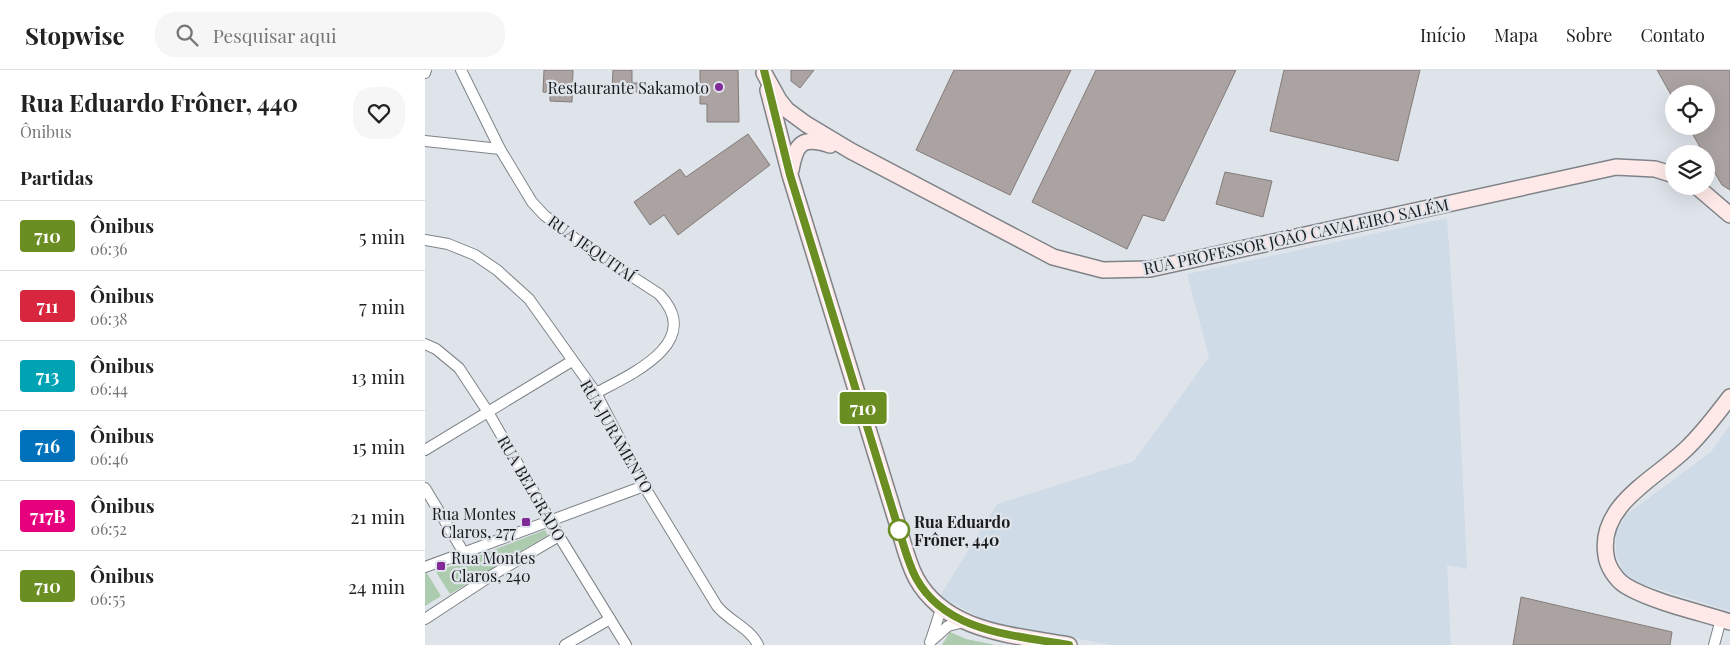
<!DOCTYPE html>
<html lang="pt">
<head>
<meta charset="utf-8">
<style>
  body { margin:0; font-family:"Playfair Display",serif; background:#f6f6f6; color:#222; height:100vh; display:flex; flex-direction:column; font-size:19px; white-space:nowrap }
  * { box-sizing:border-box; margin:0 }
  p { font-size:16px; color:#767676 }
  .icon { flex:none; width:28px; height:28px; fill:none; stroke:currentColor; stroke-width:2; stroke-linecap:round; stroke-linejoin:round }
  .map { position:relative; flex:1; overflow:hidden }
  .side { display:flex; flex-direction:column; background:#fff; width:425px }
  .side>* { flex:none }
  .badge { padding:0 10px; border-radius:4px; font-size:18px; line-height:32px }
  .tools { position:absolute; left:1240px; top:15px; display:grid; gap:10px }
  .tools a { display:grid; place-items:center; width:50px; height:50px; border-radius:50%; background:#fff; box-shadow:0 5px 20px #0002; font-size:25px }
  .map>.badge { position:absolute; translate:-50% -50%; box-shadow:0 0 0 2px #fff }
  h2 { padding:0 20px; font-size:19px; line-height:45px }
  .round { display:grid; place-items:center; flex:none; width:52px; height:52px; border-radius:20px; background:#f6f6f6 }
  .headline { display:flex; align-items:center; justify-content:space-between; height:85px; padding:0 20px }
  h1 { font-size:24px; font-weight:700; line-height:38px }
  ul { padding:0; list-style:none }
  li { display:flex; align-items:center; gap:15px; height:70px; padding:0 20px; border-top:1px solid #e0e0e0 }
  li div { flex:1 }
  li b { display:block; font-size:19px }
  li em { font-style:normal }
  li .badge { min-width:55px; font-weight:700; text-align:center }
  header { display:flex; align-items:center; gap:30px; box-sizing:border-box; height:70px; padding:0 25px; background:#fff; border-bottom:1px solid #e0e0e0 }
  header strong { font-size:24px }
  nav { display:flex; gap:28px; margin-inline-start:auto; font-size:18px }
  .search { width:350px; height:45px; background:#f6f6f6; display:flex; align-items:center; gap:12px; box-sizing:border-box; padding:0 18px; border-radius:20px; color:#767676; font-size:19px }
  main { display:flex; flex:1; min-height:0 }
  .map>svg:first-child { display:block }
</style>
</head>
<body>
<header>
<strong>Stopwise</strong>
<div class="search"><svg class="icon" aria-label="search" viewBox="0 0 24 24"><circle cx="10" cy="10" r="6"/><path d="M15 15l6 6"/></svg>Pesquisar aqui</div>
<nav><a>Início</a><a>Mapa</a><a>Sobre</a><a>Contato</a></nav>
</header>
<main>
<section class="side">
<div class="headline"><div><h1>Rua Eduardo Frôner, 440</h1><p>Ônibus</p></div><a class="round"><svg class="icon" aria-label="heart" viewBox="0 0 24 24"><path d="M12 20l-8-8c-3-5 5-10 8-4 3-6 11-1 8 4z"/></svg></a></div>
<h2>Partidas</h2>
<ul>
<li><span class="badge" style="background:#6b8e23;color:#fff">710</span><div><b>Ônibus</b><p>06:36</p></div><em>5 min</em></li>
<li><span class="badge" style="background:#d7263d;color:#fff">711</span><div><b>Ônibus</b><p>06:38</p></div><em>7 min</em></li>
<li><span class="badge" style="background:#00a3b4;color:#fff">713</span><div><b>Ônibus</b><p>06:44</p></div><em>13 min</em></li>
<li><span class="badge" style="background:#0072bc;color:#fff">716</span><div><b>Ônibus</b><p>06:46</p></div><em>15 min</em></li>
<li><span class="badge" style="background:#e6007e;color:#fff">717B</span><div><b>Ônibus</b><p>06:52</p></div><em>21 min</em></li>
<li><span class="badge" style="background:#6b8e23;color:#fff">710</span><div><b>Ônibus</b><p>06:55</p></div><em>24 min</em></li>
</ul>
</section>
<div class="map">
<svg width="1305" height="575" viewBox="0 0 1305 575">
  <rect width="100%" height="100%" fill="#dfe4ea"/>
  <g fill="#cfdbe6">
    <path d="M 1022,148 L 1033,306 L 1042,499 L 1022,495 L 1026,575 L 687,575 L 563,552 L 515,526 L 572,434 L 709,391 L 784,287 L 762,204 Z"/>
    <path d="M 1305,355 L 1305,541 L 1214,513 L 1200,504 L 1191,485 L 1191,462 L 1202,444 L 1286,382 Z"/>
  </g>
  <g fill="#adcbae">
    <path d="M 120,460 L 123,465 L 25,524 L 11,502 Z"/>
    <path d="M 2,503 L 16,526 L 0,536 L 0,504 Z"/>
    <path d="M 525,562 L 541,569 L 571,575 L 517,575 Z"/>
  </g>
  <g fill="#aba3a2" stroke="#827b79">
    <path d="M 119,0 L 148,0 L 147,32 L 125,31 L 125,23 L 118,22 Z"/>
    <path d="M 188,0 L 207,0 L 207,13 L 215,13 L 215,22 L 187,22 Z"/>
    <path d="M 275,0 L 313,0 L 314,52 L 282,52 L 282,34 L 275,34 Z"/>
    <path d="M 366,0 L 389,0 L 375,18 L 366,11 Z"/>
    <path d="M 529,0 L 646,0 L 585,125 L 491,80 Z"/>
    <path d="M 671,0 L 811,0 L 739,151 L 718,145 L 702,179 L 607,132 Z"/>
    <path d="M 859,0 L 995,0 L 973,91 L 845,61 Z"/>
    <path d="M 1232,0 L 1305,0 L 1305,120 L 1297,115 L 1281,88 L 1281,84 L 1279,84 L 1263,56 L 1281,56 L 1281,24 L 1249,24 L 1249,30 Z"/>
    <path d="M 323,64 L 345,95 L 253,165 L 239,145 L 225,155 L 209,132 L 255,99 L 261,107 Z"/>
    <path d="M 800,102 L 847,111 L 838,147 L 791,134 Z"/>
    <path d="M 1096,527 L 1247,562 L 1245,575 L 1088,575 Z"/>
  </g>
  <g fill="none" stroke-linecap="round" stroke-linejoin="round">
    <defs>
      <g id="street">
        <path d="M 36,0 L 75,79 L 107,132 L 119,145 L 160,176 L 234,224 C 280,272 207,304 171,323"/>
        <path d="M 0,3 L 1,0"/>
        <path d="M 0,71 L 75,79"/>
        <path d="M 0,170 L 23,174 L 50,185 L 72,200 L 104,229 L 171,323 L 219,416 L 292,536 C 304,551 325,558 333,575"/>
        <path d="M 0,274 L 11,279 L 34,298 L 63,342 L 134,466 L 201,575"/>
        <path d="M 0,380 L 147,291"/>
        <path d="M 0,418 L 39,483"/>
        <path d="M 0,497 L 219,416"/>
        <path d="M 0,549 L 64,507 L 134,466"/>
        <path d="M 506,570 L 516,539"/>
        <path d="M 505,572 L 523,556 L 539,552"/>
        <path d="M 140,575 L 185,549"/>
        <path d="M 1289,575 L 1296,549"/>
      </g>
      <g id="secondary">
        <path d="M 339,3 L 354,30 L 362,40 L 381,54 L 426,81 L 628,187 L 678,200 L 725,199 L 1191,97 L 1230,99 L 1249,105"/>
        <path d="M 343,20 L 365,105 L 472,453 C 478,471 482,491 491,508 C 521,563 590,565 644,575"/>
        <path d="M 366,100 C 371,73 377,66 405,75"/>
        <path d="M 1271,116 L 1305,145"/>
        <path d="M 1305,327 C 1291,345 1278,363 1261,379 C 1230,409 1173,435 1181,485 C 1182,496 1191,510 1201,516 C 1228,532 1274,542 1305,552"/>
      </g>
    </defs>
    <use href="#street" stroke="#7e8388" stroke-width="12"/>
    <use href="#secondary" stroke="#7e8388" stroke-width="18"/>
    <use href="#street" stroke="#fff" stroke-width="10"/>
    <use href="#secondary" stroke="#fee9e8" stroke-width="15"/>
  </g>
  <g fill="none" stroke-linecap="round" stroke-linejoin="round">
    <defs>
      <path id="line" d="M 339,0 L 365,105 L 472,454 C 478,472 482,491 491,508 C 521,563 590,565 644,575"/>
    </defs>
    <use href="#line" stroke="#fff" stroke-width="11"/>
    <use href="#line" stroke="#6b8e23" stroke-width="8"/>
  </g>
  <g fill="#822a97" stroke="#dfe4ea" stroke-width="2">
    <circle cx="294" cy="17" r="5"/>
    <rect x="96" y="447" width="10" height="10" rx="2.5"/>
    <rect x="11" y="491" width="10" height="10" rx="2.5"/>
  </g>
  <circle fill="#fff" stroke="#6b8e23" stroke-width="2.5" cx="474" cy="460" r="10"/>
  <g text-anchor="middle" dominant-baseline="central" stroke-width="4.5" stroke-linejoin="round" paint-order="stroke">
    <g font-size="16" fill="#181a1c" stroke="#dfe4ea" text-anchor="end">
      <text x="284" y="17">Restaurante Sakamoto</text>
      <text x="91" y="443">Rua Montes<tspan x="91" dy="18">Claros, 277</tspan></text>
      <text x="26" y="487" text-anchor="start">Rua Montes<tspan x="26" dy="18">Claros, 240</tspan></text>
    </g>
    <g font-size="16" fill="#181a1c" stroke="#dfe4ea">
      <text transform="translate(871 166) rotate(-12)">RUA PROFESSOR JOÃO CAVALEIRO SALÉM</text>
      <text transform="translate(167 178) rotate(35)">RUA JEQUITAÍ</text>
      <text transform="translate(192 366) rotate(60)">RUA JURAMENTO</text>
      <text transform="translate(107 418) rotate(60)">RUA BELGRADO</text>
    </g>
    <g font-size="16" font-weight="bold" fill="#181a1c" stroke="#dfe4ea" text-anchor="start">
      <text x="489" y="451">Rua Eduardo<tspan x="489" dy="18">Frôner, 440</tspan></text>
    </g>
  </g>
</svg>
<div class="tools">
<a><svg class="icon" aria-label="locate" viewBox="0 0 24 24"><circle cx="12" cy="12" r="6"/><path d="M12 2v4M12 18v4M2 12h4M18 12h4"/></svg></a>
<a><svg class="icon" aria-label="layers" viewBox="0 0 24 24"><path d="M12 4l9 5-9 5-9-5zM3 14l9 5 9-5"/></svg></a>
</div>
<b class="badge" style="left:438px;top:338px;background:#6b8e23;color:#fff">710</b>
</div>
</main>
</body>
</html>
